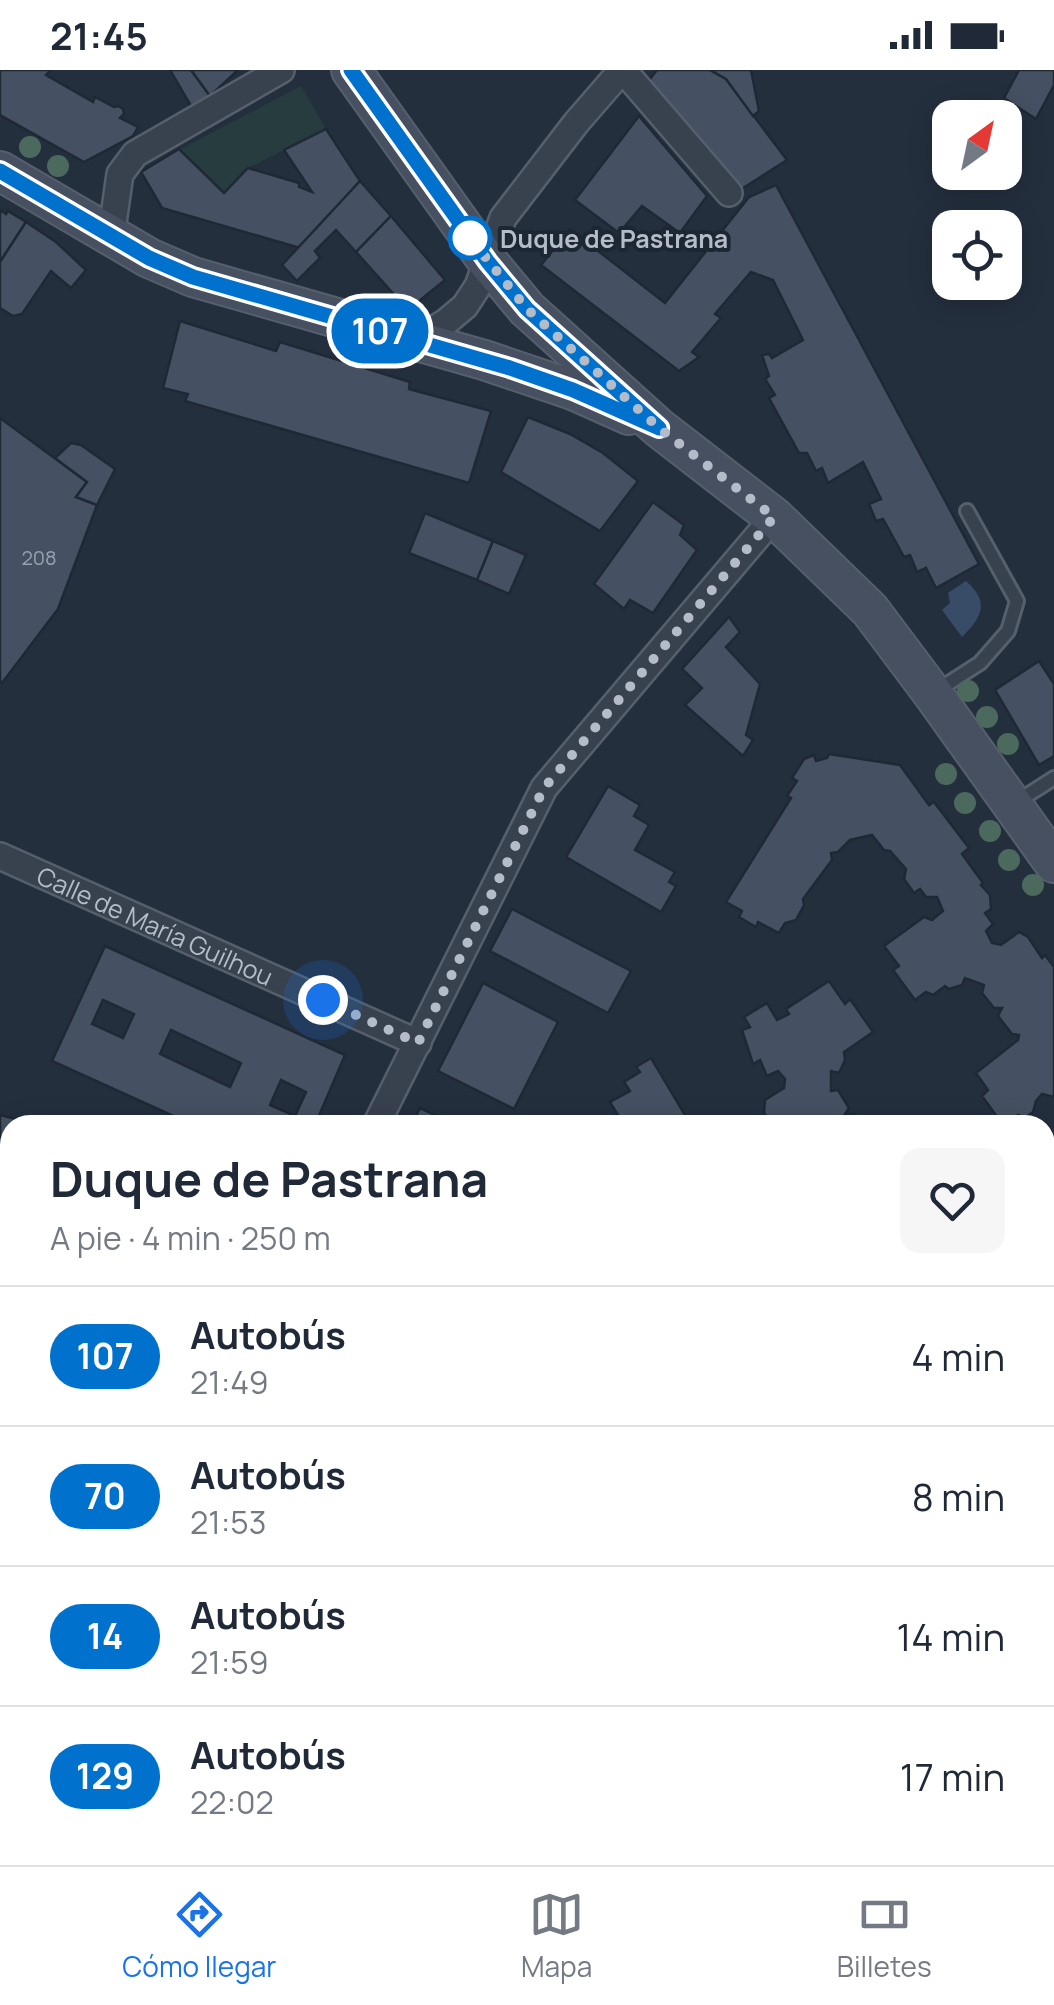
<!DOCTYPE html>
<html lang="es">
<head>
<meta charset="utf-8">
<style>
  body { margin:0; font-family:Manrope,sans-serif; background:#f6f6f7; color:#1f2937; height:100vh; display:flex; flex-direction:column; font-size:38px; white-space:nowrap }
  * { box-sizing:border-box; margin:0 }
  p { font-size:32px; color:#747a83 }
  .icon { flex:none; width:55px; height:55px; fill:none; stroke:currentColor; stroke-width:2; stroke-linecap:round; stroke-linejoin:round }
  .map { position:relative; flex:1; overflow:hidden }
  .side { position:absolute; left:0px; top:1045px; width:1055px; height:750px; display:flex; flex-direction:column; background:#fff; border-radius:30px 30px 0 0; box-shadow:0 5px 25px #0003 }
  .side>* { flex:none }
  .badge { padding:0 20px; border-radius:32px; font-size:35px; line-height:65px }
  .needle { width:65px; rotate:33deg }
  .tools { position:absolute; left:932px; top:30px; display:grid; gap:20px }
  .tools a { display:grid; place-items:center; width:90px; height:90px; border-radius:20px; background:#fff; box-shadow:0 5px 25px #0003; font-size:50px }
  .you { position:absolute; width:50px; height:50px; margin:-25px; border:8px solid #fff; border-radius:50%; background:#1a73e8; box-shadow:0 0 0 15px #1a73e833 }
  .map>.badge { position:absolute; translate:-50% -50%; box-shadow:0 0 0 5px #fff }
  .round { display:grid; place-items:center; flex:none; width:105px; height:105px; border-radius:20px; background:#f6f6f7 }
  .summary { display:flex; align-items:center; justify-content:space-between; height:170px; padding:0 50px }
  h1 { font-size:48px; font-weight:700; line-height:75px }
  ul { padding:0; list-style:none }
  li { display:flex; align-items:center; gap:30px; height:140px; padding:0 50px; border-top:2px solid #e0e1e3 }
  li div { flex:1 }
  li b { display:block; font-size:38px }
  li em { font-style:normal }
  li .badge { min-width:110px; font-weight:700; text-align:center }
  .status { display:flex; justify-content:space-between; align-items:center; height:70px; padding:0 50px; background:#fff; direction:ltr }
  .status svg { height:28px; fill:currentColor }
  .tabs { display:flex; justify-content:space-around; align-items:center; height:140px; border-top:2px solid #e0e1e3; background:#fff; font-size:28px; color:#747a83 }
  .tabs a { display:grid; justify-items:center; gap:5px }
  .tabs .active { color:#1a73e8 }
  .map>svg:first-child { display:block }
</style>
</head>
<body>
<div class="status"><b>21:45</b><svg viewBox="0 0 49 12"><path d="M0 12V9h3v3zM5 12V6h3v6zM10 12V3h3v9zM15 12V0h3v12zM26 1h20v11H26zM47 4h2v5h-2z"/></svg></div>
<div class="map">
<svg width="1054" height="1795" viewBox="0 0 1054 1795">
  <rect width="100%" height="100%" fill="#242f3e"/>
  <path fill="#263c3f" d="M 301,16 L 326,59 L 246,99 L 224,123 L 179,80 Z"/>
  <path fill="#394c67" d="M 966,511 C 991,533 981,548 962,567 L 942,540 L 950,533 L 948,523 Z"/>
  <g fill="#455162" stroke="#1f2835" stroke-width="2.5" fill-rule="evenodd">
    <path d="M 0,0 L 51,0 L 46,5 L 93,32 L 95,27 L 114,37 L 119,36 L 123,39 L 124,44 L 120,48 L 138,57 L 133,66 L 84,92 L 0,45 Z"/>
    <path d="M 170,0 L 191,0 L 210,26 L 191,36 Z"/>
    <path d="M 191,0 L 238,0 L 210,26 Z"/>
    <path d="M 657,0 L 710,0 L 726,9 L 787,90 L 740,120 L 647,13 Z"/>
    <path d="M 710,0 L 751,0 L 759,41 L 753,46 L 726,9 Z"/>
    <path d="M 1019,0 L 1054,0 L 1054,15 L 1036,49 L 1004,28 Z"/>
    <path d="M 639,46 L 707,126 L 680,163 L 642,136 L 619,163 L 575,130 Z"/>
    <path d="M 326,59 L 360,111 L 300,178 L 162,138 L 141,102 L 179,79 L 224,123 L 248,98 L 299,113 L 299,117 L 312,122 L 284,80 Z"/>
    <path d="M 360,111 L 391,146 L 356,182 L 336,160 L 315,181 L 320,188 L 297,211 L 282,195 Z"/>
    <path d="M 776,115 L 979,494 L 936,518 L 926,498 L 917,502 L 910,485 L 904,487 L 883,449 L 876,451 L 869,434 L 881,429 L 863,392 L 828,413 L 822,398 L 816,401 L 807,383 L 799,383 L 769,328 L 775,325 L 765,309 L 769,306 L 762,285 L 769,284 L 772,288 L 803,270 L 773,210 L 751,202 L 715,244 L 721,248 L 692,282 L 699,287 L 679,301 L 541,195 L 570,159 L 665,233 L 749,127 Z"/>
    <path d="M 0,140 L 6,144 L 8,141 L 26,152 L 0,192 Z"/>
    <path d="M 391,146 L 445,210 L 408,240 L 356,182 Z"/>
    <path d="M 26,152 L 56,172 L 86,200 L 71,218 L 51,201 L 22,244 L 13,246 L 0,238 L 0,192 Z"/>
    <path d="M 180,251 L 276,281 L 280,272 L 410,312 L 409,319 L 491,341 L 469,413 L 185,331 L 188,324 L 163,318 Z"/>
    <path d="M 528,347 L 570,364 L 603,383 L 638,411 L 600,461 L 501,402 Z"/>
    <path d="M 0,348 L 87,412 L 76,427 L 97,435 L 58,539 L 2,613 L 0,611 Z"/>
    <path d="M 71,373 L 81,375 L 115,399 L 97,435 L 76,427 L 87,412 L 55,388 Z"/>
    <path d="M 653,432 L 684,455 L 680,465 L 697,480 L 653,543 L 630,530 L 624,539 L 594,514 Z"/>
    <path d="M 425,443 L 493,471 L 477,510 L 409,483 Z"/>
    <path d="M 493,471 L 526,485 L 509,524 L 477,510 Z"/>
    <path d="M 729,547 L 740,562 L 726,577 L 760,614 L 746,665 L 753,670 L 743,686 L 685,635 L 702,618 L 682,599 Z"/>
    <path d="M 1039,591 L 1054,614 L 1054,686 L 1039,695 L 995,620 Z"/>
    <path d="M 829,684 L 900,695 L 929,735 L 934,732 L 969,778 L 962,784 L 983,813 L 981,815 L 990,825 L 991,839 L 985,843 L 993,854 L 986,861 L 992,873 L 1001,875 L 1019,862 L 1028,867 L 1042,888 L 1045,885 L 1054,897 L 1054,1027 L 1042,1024 L 1036,1031 L 1033,1042 L 1025,1048 L 1018,1045 L 1003,1055 L 982,1026 L 988,1020 L 976,1003 L 1018,970 L 1019,965 L 1012,964 L 998,946 L 1002,938 L 994,938 L 982,923 L 984,915 L 965,908 L 962,915 L 949,919 L 945,916 L 933,925 L 926,922 L 915,930 L 893,900 L 899,896 L 884,876 L 924,847 L 932,850 L 943,841 L 937,827 L 926,827 L 920,819 L 914,823 L 904,809 L 906,799 L 890,781 L 884,780 L 872,765 L 850,770 L 838,782 L 831,783 L 832,790 L 803,829 L 804,835 L 796,850 L 785,853 L 779,863 L 758,852 L 756,857 L 739,847 L 742,841 L 726,832 L 791,728 L 787,726 L 797,711 L 792,708 L 804,689 L 814,685 L 816,691 L 827,688 Z"/>
    <path d="M 608,716 L 640,735 L 634,746 L 649,755 L 635,780 L 675,802 L 669,812 L 676,816 L 661,842 L 566,787 Z"/>
    <path d="M 512,839 L 631,901 L 608,943 L 490,881 Z"/>
    <path d="M 105,876 L 345,985 L 315,1055 L 193,1055 L 52,991 ZM 103,930 L 134,944 L 123,968 L 92,954 ZM 171,960 L 241,993 L 230,1017 L 160,984 ZM 281,1010 L 306,1022 L 295,1046 L 270,1035 Z"/>
    <path d="M 829,911 L 845,934 L 850,929 L 873,962 L 844,982 L 845,990 L 839,1003 L 831,1001 L 831,1021 L 838,1020 L 849,1038 L 845,1044 L 854,1044 L 860,1055 L 773,1055 L 764,1043 L 765,1030 L 784,1018 L 785,1009 L 778,1001 L 767,1006 L 760,990 L 753,994 L 742,960 L 750,957 L 744,947 L 767,933 L 777,950 L 789,944 L 786,939 Z"/>
    <path d="M 483,913 L 558,952 L 514,1039 L 438,1001 Z"/>
    <path d="M 651,988 L 691,1055 L 624,1055 L 610,1032 L 630,1021 L 624,1012 L 640,1002 L 636,997 Z"/>
    <path d="M 420,1038 L 454,1055 L 412,1055 Z"/>
    <path d="M 0,1045 L 39,1055 L 10,1055 L 10,1103 L 0,1122 Z"/>
    <path d="M 0,1161 L 10,1165 L 10,1265 L 0,1277 Z"/>
    <path d="M 0,1367 L 10,1372 L 10,1388 L 4,1402 L 10,1405 L 10,1502 L 0,1497 Z"/>
    <path d="M 1054,1462 L 1054,1545 L 1045,1550 L 1045,1468 Z"/>
    <path d="M 1054,1580 L 1054,1658 L 1045,1663 L 1045,1586 Z"/>
    <path d="M 0,1706 L 10,1716 L 10,1763 L 0,1772 Z"/>
    <path d="M 117,1785 L 207,1785 L 220,1795 L 108,1795 Z"/>
    <path d="M 529,1785 L 610,1785 L 610,1788 L 599,1790 L 600,1795 L 529,1795 L 524,1790 Z"/>
    <path d="M 697,1785 L 770,1785 L 773,1787 L 766,1792 L 769,1795 L 698,1795 Z"/>
  </g>
  <g fill="none" stroke-linecap="round" stroke-linejoin="round">
    <defs>
      <g id="service">
        <path d="M 935,622 L 980,593 L 1008,561 L 1017,531 L 967,441"/>
        <path d="M 1015,733 L 1054,708"/>
      </g>
      <g id="minor">
        <path d="M 623,0 L 729,123"/>
        <path d="M 111,167 L 120,104 L 135,84 L 281,0"/>
        <path d="M 415,271 L 446,252 L 465,236 L 478,216 L 503,148 L 576,53 L 622,0"/>
        <path id="s1" d="M 0,786 L 418,973"/>
        <path d="M 376,1055 L 544,718 L 774,447"/>
        <path d="M 0,1321 L 10,1326"/>
        <path d="M 959,1785 L 980,1795"/>
        <path d="M 43,1795 L 54,1785"/>
      </g>
      <g id="secondary">
        <path d="M 351,0 L 488,192 L 527,239 L 659,358 L 774,447 L 870,540 L 933,624 L 1054,793"/>
        <path d="M 0,101 L 149,188 L 193,207 L 484,290 L 573,320 L 629,345"/>
        <path d="M 1045,1318 L 1054,1313"/>
        <path d="M 384,1795 L 393,1785"/>
      </g>
    </defs>
    <use href="#service" stroke="#565f6c" stroke-width="18"/>
    <use href="#minor" stroke="#565f6c" stroke-width="30"/>
    <use href="#secondary" stroke="#565f6c" stroke-width="42"/>
    <use href="#service" stroke="#38414e" stroke-width="12"/>
    <use href="#minor" stroke="#38414e" stroke-width="25"/>
    <use href="#secondary" stroke="#465061" stroke-width="38"/>
  </g>
  <g fill="#4b6a5d">
    <circle cx="30" cy="77" r="11"/>
    <circle cx="58" cy="96" r="11"/>
    <circle cx="968" cy="621" r="11"/>
    <circle cx="987" cy="647" r="11"/>
    <circle cx="1008" cy="674" r="11"/>
    <circle cx="946" cy="704" r="11"/>
    <circle cx="965" cy="733" r="11"/>
    <circle cx="990" cy="761" r="11"/>
    <circle cx="1009" cy="790" r="11"/>
    <circle cx="1033" cy="815" r="11"/>
  </g>
  <g fill="none" stroke-linecap="round" stroke-linejoin="round">
    <defs>
      <path id="line" d="M 0,101 L 149,188 L 193,207 L 510,298 L 573,320 L 659,358 L 527,239 L 488,192 L 351,0"/>
    </defs>
    <use href="#line" stroke="#fff" stroke-width="22"/>
    <use href="#line" stroke="#0072ce" stroke-width="15"/>
    <path stroke="#b4bcc9" stroke-width="10" stroke-dasharray="0 18" d="M 323,930 L 418,973 L 544,718 L 774,447 L 659,358 L 527,239 L 470,168"/>
  </g>
  <circle fill="#fff" stroke="#0072ce" stroke-width="5" cx="470" cy="168" r="20"/>
  <g text-anchor="middle" dominant-baseline="central" stroke-width="8" stroke-linejoin="round" paint-order="stroke">
    <g font-size="20" fill="#98a1af">
      <text x="39" y="487">208</text>
    </g>
    <g font-size="25" font-weight="bold" fill="#b4bcc9" stroke="#1d2633" text-anchor="start">
      <text x="500" y="168">Duque de Pastrana</text>
    </g>
    <g font-size="25" fill="#b4bcc9" stroke="#1d2633">
      <text stroke="none"><textPath href="#s1" startOffset="170">Calle de María Guilhou</textPath></text>
    </g>
  </g>
</svg>
<div class="tools">
<a><svg class="needle" viewBox="-14 -14 28 28"><path d="M0-13l5 13h-10z" fill="#e53935"/><path d="M0 13l5-13h-10z" fill="#747a83"/></svg></a>
<a><svg class="icon" aria-label="locate" viewBox="0 0 24 24"><circle cx="12" cy="12" r="6"/><path d="M12 2v4M12 18v4M2 12h4M18 12h4"/></svg></a>
</div>
<div class="you" style="left:323px;top:930px"></div>
<b class="badge" style="left:380px;top:261px;background:#0072ce;color:#fff">107</b>
<section class="side">
<div class="summary"><div><h1>Duque de Pastrana</h1><p>A pie · 4 min · 250 m</p></div><a class="round"><svg class="icon" aria-label="heart" viewBox="0 0 24 24"><path d="M12 20l-8-8c-3-5 5-10 8-4 3-6 11-1 8 4z"/></svg></a></div>
<ul>
<li><span class="badge" style="background:#0072ce;color:#fff">107</span><div><b>Autobús</b><p>21:49</p></div><em>4 min</em></li>
<li><span class="badge" style="background:#0072ce;color:#fff">70</span><div><b>Autobús</b><p>21:53</p></div><em>8 min</em></li>
<li><span class="badge" style="background:#0072ce;color:#fff">14</span><div><b>Autobús</b><p>21:59</p></div><em>14 min</em></li>
<li><span class="badge" style="background:#0072ce;color:#fff">129</span><div><b>Autobús</b><p>22:02</p></div><em>17 min</em></li>
</ul>
</section>
</div>
<nav class="tabs">
<a class="active"><svg class="icon" aria-label="directions" viewBox="0 0 24 24"><path d="M12 3l9 9-9 9-9-9zM9 14v-3h6M13 9l2 2-2 2"/></svg>Cómo llegar</a>
<a><svg class="icon" aria-label="map" viewBox="0 0 24 24"><path d="M3 6l6-2 6 2 6-2v14l-6 2-6-2-6 2zM9 4v14M15 6v14"/></svg>Mapa</a>
<a><svg class="icon" aria-label="tickets" viewBox="0 0 24 24"><path d="M3 7h18v10H3zM15 7v10"/></svg>Billetes</a>
</nav>
</body>
</html>
